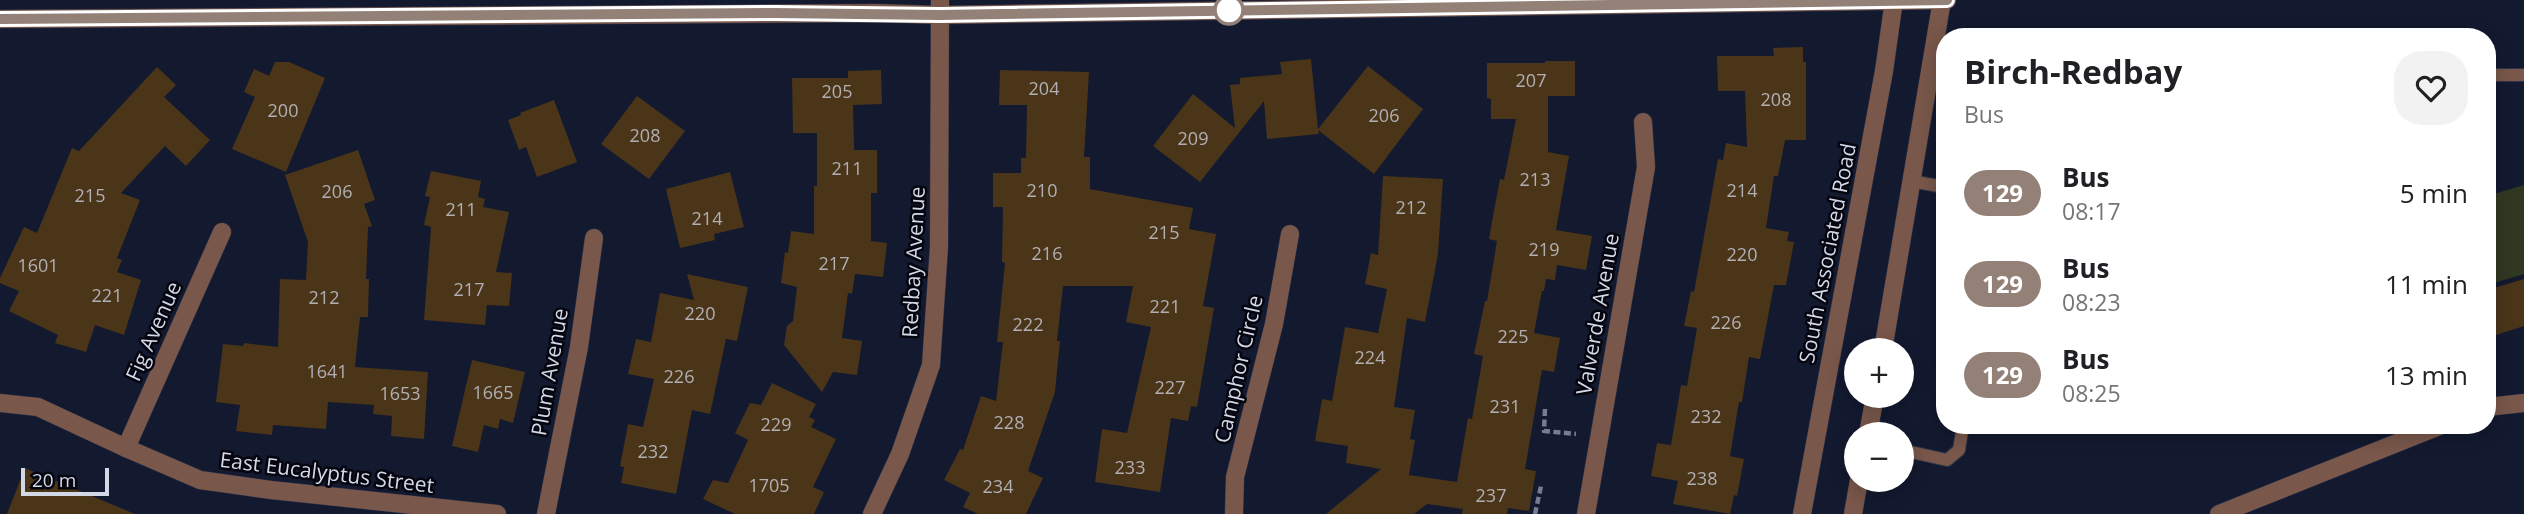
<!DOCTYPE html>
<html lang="en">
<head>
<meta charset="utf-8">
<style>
  body { margin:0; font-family:"Open Sans",sans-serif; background:#f2f2f2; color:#202124; height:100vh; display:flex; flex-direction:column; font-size:26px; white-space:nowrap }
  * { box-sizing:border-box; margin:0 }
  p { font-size:23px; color:#757577 }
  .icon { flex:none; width:38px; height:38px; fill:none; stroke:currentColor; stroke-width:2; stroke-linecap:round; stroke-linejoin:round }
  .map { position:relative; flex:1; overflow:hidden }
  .side { position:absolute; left:1936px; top:28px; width:560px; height:406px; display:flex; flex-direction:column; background:#fff; border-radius:28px; box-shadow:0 4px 18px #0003 }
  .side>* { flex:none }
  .badge { padding:0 14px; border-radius:23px; font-size:24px; line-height:46px }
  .tools { position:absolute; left:1844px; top:338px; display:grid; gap:14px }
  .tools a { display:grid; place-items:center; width:70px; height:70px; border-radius:50%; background:#fff; box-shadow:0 4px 18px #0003; font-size:35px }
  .scale { position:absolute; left:21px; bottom:18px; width:88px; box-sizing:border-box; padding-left:7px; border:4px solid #d3d8e7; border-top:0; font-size:19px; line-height:24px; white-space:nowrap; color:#d3d8e7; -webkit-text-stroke:5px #04050e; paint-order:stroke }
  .map>.badge { position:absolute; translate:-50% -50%; box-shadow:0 0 0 4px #fff }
  .round { display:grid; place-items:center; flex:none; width:74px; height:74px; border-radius:28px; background:#f2f2f2 }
  .head { display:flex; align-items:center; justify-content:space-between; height:119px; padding:0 28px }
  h1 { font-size:33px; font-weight:700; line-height:52px }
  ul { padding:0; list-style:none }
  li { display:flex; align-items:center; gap:21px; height:91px; padding:0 28px }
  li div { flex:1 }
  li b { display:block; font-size:26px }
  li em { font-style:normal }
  li .badge { min-width:77px; font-weight:700; text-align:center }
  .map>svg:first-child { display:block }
</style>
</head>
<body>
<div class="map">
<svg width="2524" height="514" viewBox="0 0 2524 514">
  <rect width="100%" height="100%" fill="#13192f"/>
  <path fill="#303822" d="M 2524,185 L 2524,274 L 2487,285 L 2487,196 Z"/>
  <g fill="#4a3519">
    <path d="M 1803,47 L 1803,62 L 1806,62 L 1806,140 L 1785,140 L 1778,176 L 1774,176 L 1766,228 L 1789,232 L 1787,241 L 1794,242 L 1786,285 L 1774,285 L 1760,359 L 1749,357 L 1742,402 L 1739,402 L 1730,456 L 1744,459 L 1737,496 L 1734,495 L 1730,514 L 1673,504 L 1678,481 L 1651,476 L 1657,443 L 1671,445 L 1681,385 L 1687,386 L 1697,328 L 1684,326 L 1691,291 L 1694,292 L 1718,159 L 1723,160 L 1726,143 L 1747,147 L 1745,91 L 1718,91 L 1717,56 L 1774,56 L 1773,48 Z"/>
    <path d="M 1311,59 L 1318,129 L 1368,66 L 1423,109 L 1374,174 L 1318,130 L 1319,134 L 1267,139 L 1264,101 L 1200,182 L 1153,146 L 1193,94 L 1235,128 L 1230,85 L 1240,84 L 1240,78 L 1282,74 L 1280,62 Z"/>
    <path d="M 1545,61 L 1575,61 L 1575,96 L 1548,96 L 1548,152 L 1569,156 L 1556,230 L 1592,236 L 1586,270 L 1557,265 L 1555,280 L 1546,279 L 1544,291 L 1542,291 L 1534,333 L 1560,338 L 1554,372 L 1542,370 L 1525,469 L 1536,471 L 1529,511 L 1508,508 L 1507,514 L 1462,514 L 1463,509 L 1427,504 L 1414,514 L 1326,514 L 1381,469 L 1346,463 L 1348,446 L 1315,441 L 1322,399 L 1332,401 L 1345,327 L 1378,333 L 1387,289 L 1365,284 L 1371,253 L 1378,255 L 1383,176 L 1443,179 L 1438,254 L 1425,322 L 1407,318 L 1394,407 L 1415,410 L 1410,439 L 1415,440 L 1409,475 L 1457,482 L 1468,418 L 1472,419 L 1483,356 L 1474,354 L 1485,301 L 1487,301 L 1497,241 L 1489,239 L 1493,216 L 1500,179 L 1504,180 L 1516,119 L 1491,119 L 1491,99 L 1487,98 L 1487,63 L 1545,63 Z"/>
    <path d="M 275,62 L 289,62 L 325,78 L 286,172 L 232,149 L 255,97 L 244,92 L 254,69 L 269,76 Z"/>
    <path d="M 157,67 L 176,85 L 164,97 L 210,140 L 186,166 L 165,146 L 121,193 L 140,200 L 117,258 L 122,260 L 117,272 L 141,280 L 124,335 L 95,325 L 86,352 L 55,343 L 58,335 L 9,311 L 19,291 L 0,283 L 0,278 L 24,227 L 37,233 L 72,148 L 79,151 Z"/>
    <path d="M 881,70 L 882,104 L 853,105 L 854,150 L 877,150 L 877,193 L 871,193 L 871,241 L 887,243 L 883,277 L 855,274 L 852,294 L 848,293 L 842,338 L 862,341 L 857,375 L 833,372 L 822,392 L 784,345 L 787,326 L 793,321 L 797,287 L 781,283 L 785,252 L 788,253 L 791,231 L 814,234 L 814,186 L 817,186 L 817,133 L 793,133 L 792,78 L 848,78 L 848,71 Z"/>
    <path d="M 1000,70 L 1089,72 L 1084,157 L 1090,157 L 1090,189 L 1193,208 L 1189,229 L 1216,234 L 1203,306 L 1214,308 L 1197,407 L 1191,406 L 1188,421 L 1171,418 L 1160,492 L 1095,482 L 1102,429 L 1127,433 L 1151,327 L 1126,322 L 1133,286 L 1063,286 L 1057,341 L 1060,341 L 1055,392 L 1028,471 L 1043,478 L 1026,514 L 978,514 L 963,507 L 970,493 L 944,480 L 960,449 L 963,450 L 981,396 L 996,401 L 1003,342 L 997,342 L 1005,263 L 1002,262 L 1003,207 L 993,207 L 993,173 L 1021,173 L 1021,158 L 1026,158 L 1027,105 L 999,105 Z"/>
    <path d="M 637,96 L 685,131 L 649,179 L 601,144 Z"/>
    <path d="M 554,100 L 577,162 L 537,177 L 526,147 L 519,150 L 508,120 L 521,115 L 520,113 Z"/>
    <path d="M 358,150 L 375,200 L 364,204 L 372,226 L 368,227 L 366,279 L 369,279 L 368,317 L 360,317 L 355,367 L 428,372 L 424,439 L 391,436 L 392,416 L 373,414 L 374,405 L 328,402 L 326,429 L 273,425 L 272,435 L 236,431 L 240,405 L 216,402 L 223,344 L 243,346 L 244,343 L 278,347 L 280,279 L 306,280 L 308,242 L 285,175 Z"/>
    <path d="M 431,171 L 481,181 L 478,197 L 485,199 L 483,207 L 509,212 L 496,272 L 512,273 L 509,306 L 487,305 L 485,325 L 424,320 L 431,227 L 424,225 L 430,197 L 425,196 Z"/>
    <path d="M 730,172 L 744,227 L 714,234 L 715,240 L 680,248 L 666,189 Z"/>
    <path d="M 687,274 L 748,287 L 737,341 L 726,339 L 710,414 L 692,410 L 676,494 L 621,483 L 624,467 L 620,466 L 628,424 L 643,427 L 654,379 L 628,374 L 636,339 L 651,342 L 660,293 L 694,300 Z"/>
    <path d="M 2524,279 L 2524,326 L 2487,338 L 2487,290 Z"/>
    <path d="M 472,360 L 525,372 L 513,423 L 500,419 L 498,429 L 484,425 L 478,452 L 452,446 Z"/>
    <path d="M 772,383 L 816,404 L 809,417 L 815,420 L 811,427 L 836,439 L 813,487 L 824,492 L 814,514 L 735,514 L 703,499 L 713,480 L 728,483 L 748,440 L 735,433 L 750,403 L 761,405 Z"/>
    <path d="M 25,468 L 135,514 L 7,514 Z"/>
  </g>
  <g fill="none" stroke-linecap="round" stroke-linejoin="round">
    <defs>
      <g id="service">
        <path d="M 2487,75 L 2524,75"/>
        <path d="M 1911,181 L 1944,187"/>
        <path d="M 1902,450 L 1947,460 L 1959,450 L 1963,425"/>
      </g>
      <g id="minor">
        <path d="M 0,403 L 38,407 L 126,448 L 200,480 L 271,490 L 497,514"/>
        <path d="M 2487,407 L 2524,403"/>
        <path d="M 126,448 L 222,232"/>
        <path d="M 546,514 L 579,347 L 594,238"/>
        <path d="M 872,514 L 900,454 L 931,365 L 939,247 L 940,0"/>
        <path d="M 1234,514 L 1235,477 L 1274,324 L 1290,234"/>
        <path d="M 1586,514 L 1646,167 L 1643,122"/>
        <path d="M 2219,514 L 2442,425"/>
      </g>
      <g id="tertiary">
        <path d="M 0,19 L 876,13 L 940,15 L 1947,0"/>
        <path d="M 1883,350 L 1942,0"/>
        <path d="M 1868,434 L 1875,396"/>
        <path d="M 1802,514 L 1884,71 L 1894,0"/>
        <path d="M 1853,514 L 1859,480"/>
      </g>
    </defs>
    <use href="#service" stroke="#2e3449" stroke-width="14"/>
    <use href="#minor" stroke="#2e3449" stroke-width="19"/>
    <use href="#tertiary" stroke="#2e3449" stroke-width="19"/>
    <g stroke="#777c8e" stroke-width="4.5" stroke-dasharray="7 3.5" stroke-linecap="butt">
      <path d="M 1545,409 L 1544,431 L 1576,434"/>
      <path d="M 1535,514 L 1541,486"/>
    </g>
    <use href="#service" stroke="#79574a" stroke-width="12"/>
    <use href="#minor" stroke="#79574a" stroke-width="18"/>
    <use href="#tertiary" stroke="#79574a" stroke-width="18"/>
  </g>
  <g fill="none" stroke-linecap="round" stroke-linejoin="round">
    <defs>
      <path id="line" d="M 0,19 L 775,13 L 940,15 L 1947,0"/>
    </defs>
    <use href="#line" stroke="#fff" stroke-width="16"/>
    <use href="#line" stroke="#938177" stroke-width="10"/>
  </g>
  <circle fill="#fff" stroke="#938177" stroke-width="3.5" cx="1229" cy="10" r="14"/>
  <g text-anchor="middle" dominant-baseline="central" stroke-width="5" stroke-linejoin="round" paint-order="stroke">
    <g font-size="18" fill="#b1afb4">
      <text x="1531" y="80">207</text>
      <text x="1044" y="88">204</text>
      <text x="837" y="91">205</text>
      <text x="1776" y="99">208</text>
      <text x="283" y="110">200</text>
      <text x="1384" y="115">206</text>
      <text x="645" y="135">208</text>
      <text x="1193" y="138">209</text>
      <text x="847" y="168">211</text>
      <text x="1535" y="179">213</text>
      <text x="1042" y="190">210</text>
      <text x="1742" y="190">214</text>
      <text x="337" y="191">206</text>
      <text x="90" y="195">215</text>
      <text x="1411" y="207">212</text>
      <text x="461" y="209">211</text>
      <text x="707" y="218">214</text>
      <text x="1164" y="232">215</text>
      <text x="1544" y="249">219</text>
      <text x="1047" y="253">216</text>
      <text x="1742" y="254">220</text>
      <text x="834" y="263">217</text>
      <text x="38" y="265">1601</text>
      <text x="469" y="289">217</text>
      <text x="107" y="295">221</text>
      <text x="324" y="297">212</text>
      <text x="1165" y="306">221</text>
      <text x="700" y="313">220</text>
      <text x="1726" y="322">226</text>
      <text x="1028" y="324">222</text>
      <text x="1513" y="336">225</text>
      <text x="1370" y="357">224</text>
      <text x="327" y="371">1641</text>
      <text x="679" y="376">226</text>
      <text x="1170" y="387">227</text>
      <text x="493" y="392">1665</text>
      <text x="400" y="393">1653</text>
      <text x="1505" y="406">231</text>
      <text x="1706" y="416">232</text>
      <text x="1009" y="422">228</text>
      <text x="776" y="424">229</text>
      <text x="653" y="451">232</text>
      <text x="1130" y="467">233</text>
      <text x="1702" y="478">238</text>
      <text x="769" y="485">1705</text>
      <text x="998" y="486">234</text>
      <text x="1491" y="495">237</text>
    </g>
    <g font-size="21" fill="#d3d8e7" stroke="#04050e">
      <text transform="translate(1827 253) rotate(-79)">South Associated Road</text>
      <text transform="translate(913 262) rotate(-87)">Redbay Avenue</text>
      <text transform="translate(1597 314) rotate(-80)">Valverde Avenue</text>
      <text transform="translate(153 331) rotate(-66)">Fig Avenue</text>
      <text transform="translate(1238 369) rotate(-77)">Camphor Circle</text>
      <text transform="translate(549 372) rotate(-80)">Plum Avenue</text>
      <text transform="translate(327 472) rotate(7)">East Eucalyptus Street</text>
    </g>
  </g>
</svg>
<div class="tools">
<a>+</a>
<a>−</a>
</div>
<div class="scale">20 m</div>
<section class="side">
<div class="head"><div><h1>Birch-Redbay</h1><p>Bus</p></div><a class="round"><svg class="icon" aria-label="heart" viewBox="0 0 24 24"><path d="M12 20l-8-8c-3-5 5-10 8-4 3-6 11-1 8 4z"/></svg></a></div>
<ul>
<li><span class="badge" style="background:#938177;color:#fff">129</span><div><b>Bus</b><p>08:17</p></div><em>5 min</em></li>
<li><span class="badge" style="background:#938177;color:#fff">129</span><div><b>Bus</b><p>08:23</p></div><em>11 min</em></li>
<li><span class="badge" style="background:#938177;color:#fff">129</span><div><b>Bus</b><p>08:25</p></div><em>13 min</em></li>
</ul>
</section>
</div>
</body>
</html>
